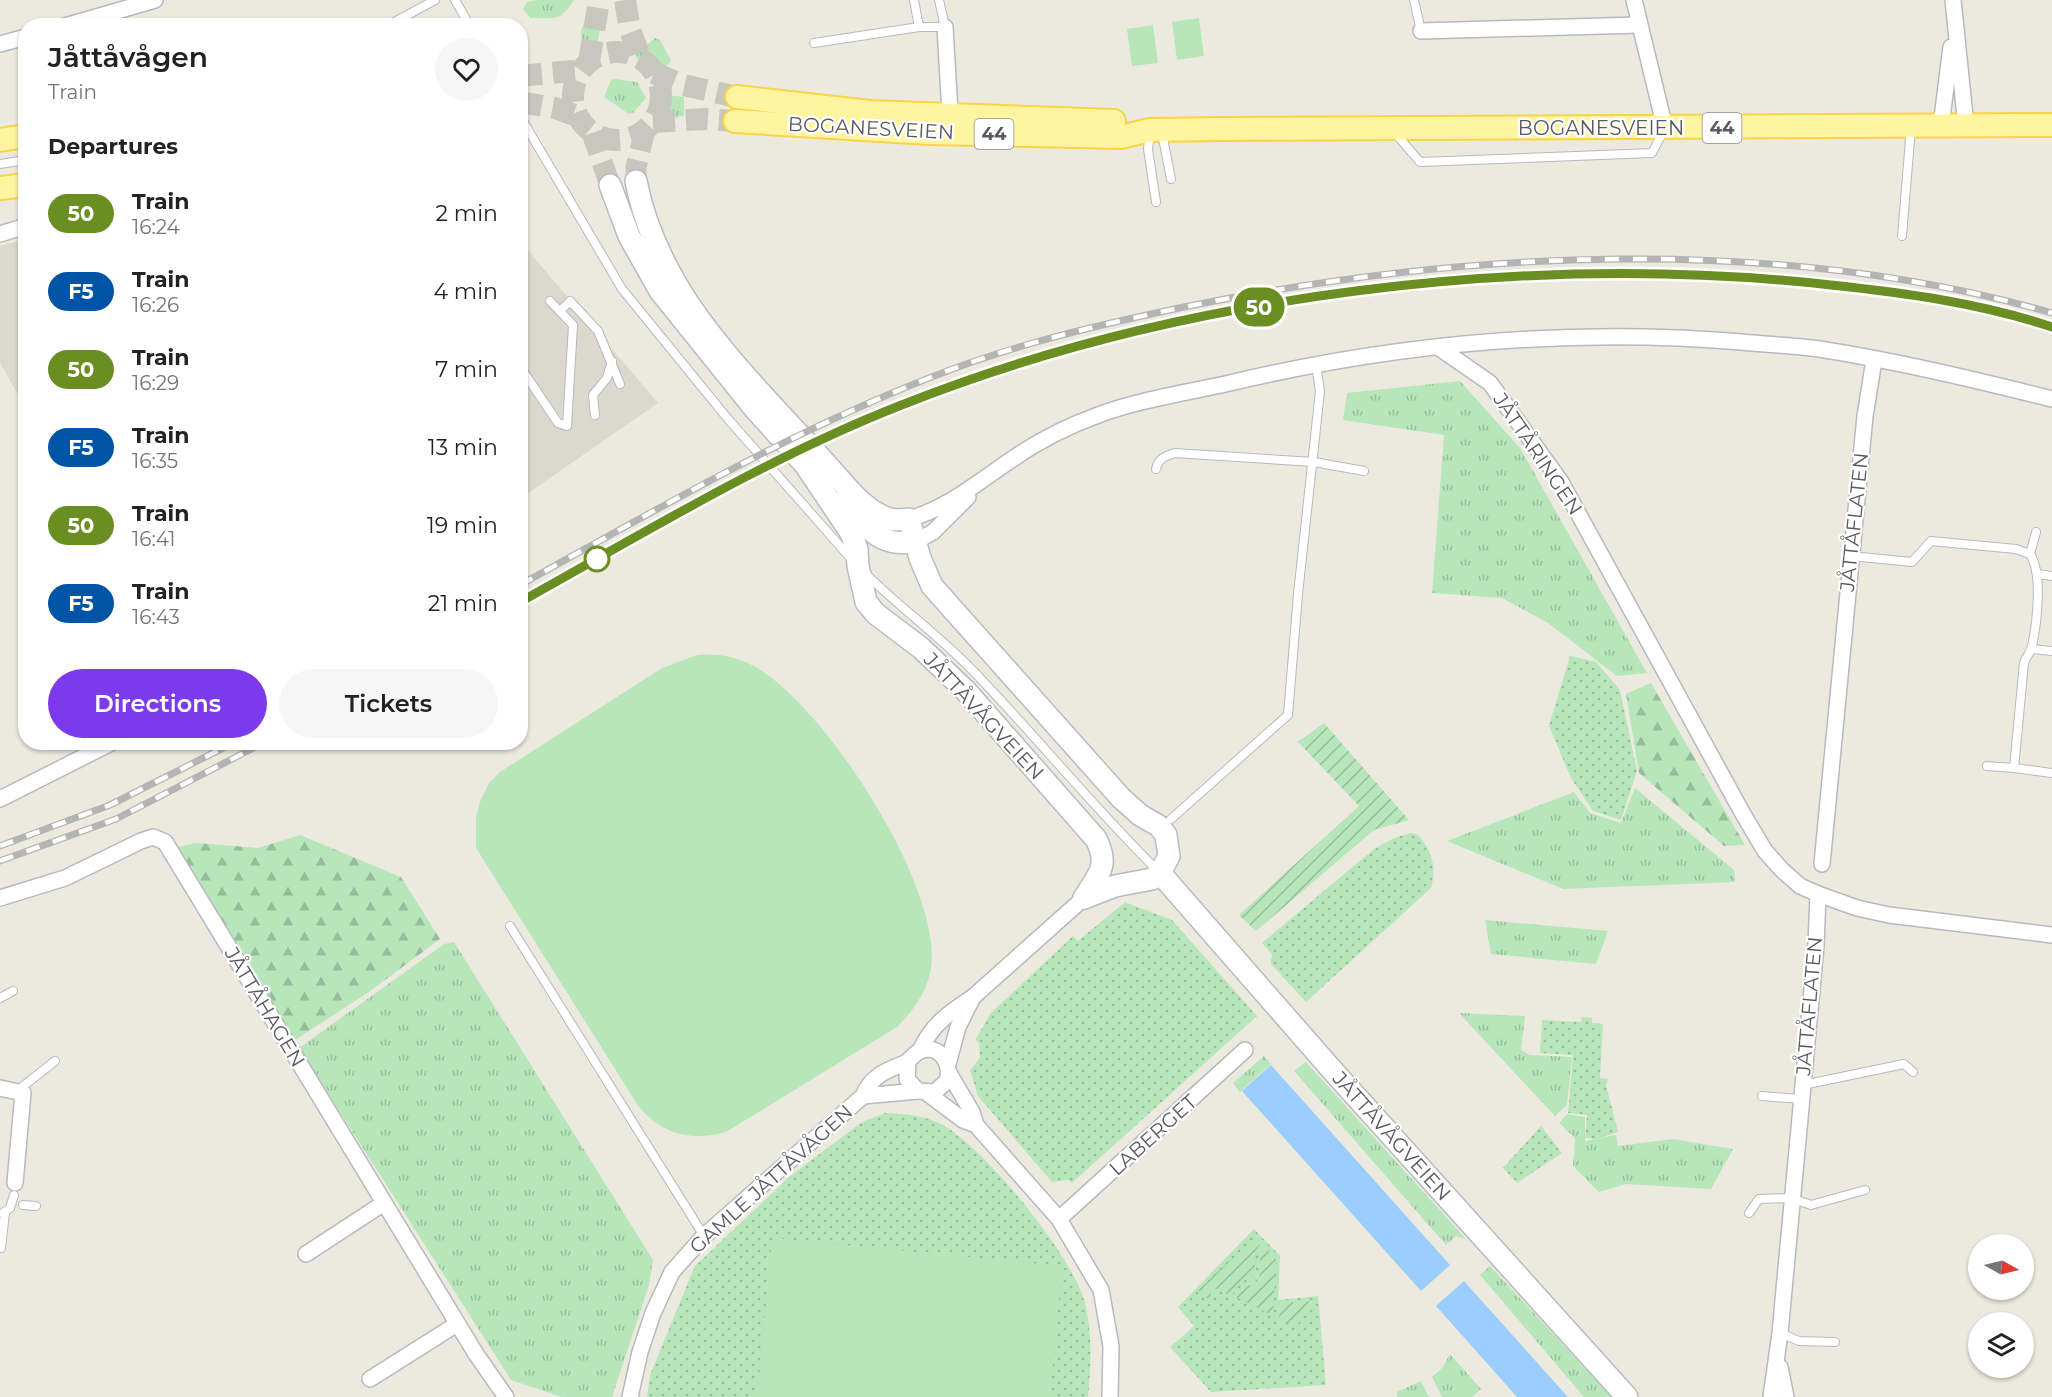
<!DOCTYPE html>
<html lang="en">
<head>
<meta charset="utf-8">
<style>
  body { margin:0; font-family:Montserrat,sans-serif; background:#f6f6f6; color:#222; height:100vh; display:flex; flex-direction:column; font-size:22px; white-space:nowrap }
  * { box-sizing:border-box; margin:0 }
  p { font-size:20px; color:#767676 }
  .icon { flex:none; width:33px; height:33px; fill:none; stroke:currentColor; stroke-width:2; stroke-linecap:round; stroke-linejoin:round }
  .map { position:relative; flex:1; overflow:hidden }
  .details { position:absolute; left:18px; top:18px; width:510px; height:732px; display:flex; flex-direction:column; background:#fff; border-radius:24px; box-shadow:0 2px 4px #0004 }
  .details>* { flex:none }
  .badge { padding:0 12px; border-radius:20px; font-size:21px; line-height:39px }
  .needle { width:39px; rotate:98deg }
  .tools { position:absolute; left:1968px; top:1234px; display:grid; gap:12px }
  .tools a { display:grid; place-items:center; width:66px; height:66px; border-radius:50%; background:#fff; box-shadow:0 2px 4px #0004; font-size:30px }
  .map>.badge { position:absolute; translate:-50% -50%; box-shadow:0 0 0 3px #fff }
  h2 { padding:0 30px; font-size:22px; line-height:54px }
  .round { display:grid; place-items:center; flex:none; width:63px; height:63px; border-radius:32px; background:#f6f6f6 }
  .headline { display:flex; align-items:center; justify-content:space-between; height:102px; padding:0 30px }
  h1 { font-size:28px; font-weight:600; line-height:45px }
  .primary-button { display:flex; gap:12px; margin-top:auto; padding:12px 30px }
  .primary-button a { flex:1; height:69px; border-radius:36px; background:#7c3aed; color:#fff; font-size:24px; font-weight:600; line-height:69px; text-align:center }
  .primary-button a+a { background:#f6f6f6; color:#222 }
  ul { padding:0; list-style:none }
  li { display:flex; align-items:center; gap:18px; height:78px; padding:0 30px }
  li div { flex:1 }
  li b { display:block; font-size:22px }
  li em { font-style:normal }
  li .badge { min-width:66px; font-weight:700; text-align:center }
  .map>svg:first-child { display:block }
</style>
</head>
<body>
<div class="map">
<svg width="2052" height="1397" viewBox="0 0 2052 1397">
  <defs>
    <pattern id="grass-tufts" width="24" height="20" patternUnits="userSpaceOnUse" patternTransform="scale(1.5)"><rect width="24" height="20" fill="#b8e6bb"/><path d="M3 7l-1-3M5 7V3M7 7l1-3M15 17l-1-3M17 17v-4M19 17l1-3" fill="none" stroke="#98bd9b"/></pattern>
    <pattern id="forest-firs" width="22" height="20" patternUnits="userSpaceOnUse" patternTransform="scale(1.5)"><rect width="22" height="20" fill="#b8e6bb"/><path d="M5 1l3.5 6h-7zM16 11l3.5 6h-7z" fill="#98bd9b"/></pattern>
    <pattern id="park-dots" width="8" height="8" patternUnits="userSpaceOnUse" patternTransform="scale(1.5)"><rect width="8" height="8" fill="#b8e6bb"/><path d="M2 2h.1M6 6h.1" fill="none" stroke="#98bd9b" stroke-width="1.8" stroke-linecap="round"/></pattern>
    <pattern id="garden-furrows" width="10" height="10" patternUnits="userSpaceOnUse" patternTransform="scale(1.5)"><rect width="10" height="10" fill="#b8e6bb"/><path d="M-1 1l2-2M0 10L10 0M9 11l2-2" fill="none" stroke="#98bd9b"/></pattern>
  </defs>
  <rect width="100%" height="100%" fill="#eceade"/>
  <g fill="#dbd9cd">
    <path d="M 25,239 L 26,239 L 25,407 L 0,363 L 0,246 Z"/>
    <path d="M 520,241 L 658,403 L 521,498 L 520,498 Z"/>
  </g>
  <g fill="url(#grass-tufts)">
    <path d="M 537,0 L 574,0 C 560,22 555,18 530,18 L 523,9 L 527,2 Z"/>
    <path d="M 591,19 L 599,21 L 601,25 L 594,57 L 587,58 C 584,43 574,26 591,19 Z"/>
    <path d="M 655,38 L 660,40 L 671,61 L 661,72 L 641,65 L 635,55 Z"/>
    <path d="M 615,79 L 637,82 L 646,98 L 633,113 L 629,114 L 604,97 L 611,80 Z"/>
    <path d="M 667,95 L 684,97 L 684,115 L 673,119 L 660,114 Z"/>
    <path d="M 1460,381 L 1520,448 L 1647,673 L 1617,676 L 1548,623 L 1502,598 L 1432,593 L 1444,435 L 1343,420 L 1347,393 Z"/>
    <path d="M 1635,788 L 1734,870 L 1735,882 L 1563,889 L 1447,841 L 1574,792 L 1590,813 L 1621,823 Z"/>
    <path d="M 1485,920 L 1608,931 L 1596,964 L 1491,954 Z"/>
    <path d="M 454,942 L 653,1260 L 649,1285 L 612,1397 L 562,1397 L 511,1380 L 299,1048 L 444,944 Z"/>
    <path d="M 1459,1013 L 1525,1016 L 1521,1050 L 1530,1055 L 1572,1057 L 1567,1105 L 1555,1116 Z"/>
    <path d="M 1264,1056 L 1271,1064 L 1240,1092 L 1233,1083 Z"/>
    <path d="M 1306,1062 L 1466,1239 L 1456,1236 L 1446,1245 L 1294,1071 Z"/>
    <path d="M 1567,1114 L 1585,1117 L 1585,1141 L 1616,1135 L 1618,1146 L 1673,1139 L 1733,1149 L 1711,1189 L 1626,1184 L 1599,1192 L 1573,1166 L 1575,1138 L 1559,1123 Z"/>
    <path d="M 1490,1266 L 1608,1393 L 1611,1397 L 1584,1397 L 1480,1275 Z"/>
    <path d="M 1450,1354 L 1481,1389 L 1472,1397 L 1442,1397 L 1432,1377 L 1443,1367 Z"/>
    <path d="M 1421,1381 L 1429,1397 L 1397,1397 L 1397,1392 Z"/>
  </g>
  <g fill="url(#forest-firs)">
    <path d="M 1651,683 L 1745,845 L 1724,846 L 1639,773 L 1626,694 Z"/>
    <path d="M 300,835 L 401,877 L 440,939 L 369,992 L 295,1040 L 177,847 L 196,843 L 258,848 Z"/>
  </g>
  <g fill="url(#park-dots)">
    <path d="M 1570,656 L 1596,662 L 1620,690 L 1637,771 L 1621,820 L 1593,811 L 1571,778 L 1549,726 Z"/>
    <path d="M 1411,833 L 1418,835 C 1432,850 1437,868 1431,888 L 1306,1002 L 1271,964 L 1272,954 L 1262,943 L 1374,849 L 1394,838 Z"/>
    <path d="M 1125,902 L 1172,920 L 1257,1016 L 1072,1183 L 1068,1180 L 1052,1182 L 978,1096 L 970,1070 L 980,1058 L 979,1043 L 975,1040 L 991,1013 L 1073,936 L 1078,941 Z"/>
    <path d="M 1582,1017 L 1592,1018 L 1592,1023 L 1603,1024 L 1600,1078 L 1608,1079 L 1606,1085 L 1618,1132 L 1597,1139 L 1585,1138 L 1587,1115 L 1568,1113 L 1573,1055 L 1540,1053 L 1542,1020 L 1581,1022 Z"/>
    <path d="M 885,1113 C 906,1114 924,1115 943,1125 C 985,1149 1068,1251 1083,1297 C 1093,1328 1091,1365 1088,1397 L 647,1397 L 650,1375 L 695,1266 L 789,1177 L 862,1122 Z"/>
    <path d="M 1541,1126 L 1562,1153 L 1517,1183 L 1503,1168 Z"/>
    <path d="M 1254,1229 L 1280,1256 L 1278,1300 L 1318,1296 L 1326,1385 L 1211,1392 L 1170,1347 L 1194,1326 L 1178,1307 Z"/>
  </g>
  <g fill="url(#garden-furrows)">
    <path d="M 1324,723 L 1409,820 L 1374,830 L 1256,931 L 1239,915 L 1359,806 L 1298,742 Z"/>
    <path d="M 1256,1237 L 1261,1243 L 1254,1253 L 1256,1273 L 1236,1286 L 1232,1296 L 1210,1286 L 1211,1302 L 1198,1290 Z"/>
    <path d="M 1265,1246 L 1276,1259 L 1273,1316 L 1236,1297 L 1245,1285 L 1252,1286 C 1265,1276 1259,1266 1260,1252 Z"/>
    <path d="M 1312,1301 L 1297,1326 L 1279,1318 L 1280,1303 Z"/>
  </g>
  <g fill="#b8e6bb">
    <path d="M 1199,18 L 1204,56 L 1177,60 L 1172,22 Z"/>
    <path d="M 1153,25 L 1158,63 L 1132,66 L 1127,29 Z"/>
    <path d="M 697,655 C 720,653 739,657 759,669 C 827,710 943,888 931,969 C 927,992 913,1011 897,1027 L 726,1132 C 692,1142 659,1134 637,1104 L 476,848 L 476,818 L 480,802 L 489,783 L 500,772 L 662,668 Z"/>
    <path d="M 772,1238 L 1062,1266 L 1050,1397 L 757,1397 Z"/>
  </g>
  <g fill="#9bceff">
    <path d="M 1271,1065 L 1450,1265 L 1421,1291 L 1242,1091 Z"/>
    <path d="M 1464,1281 L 1568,1397 L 1517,1397 L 1436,1306 Z"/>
  </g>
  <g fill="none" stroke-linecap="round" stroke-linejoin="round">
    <g stroke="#c7c6bf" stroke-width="21" stroke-dasharray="21 10" stroke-linecap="butt">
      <path d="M 592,133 L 610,185"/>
      <path d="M 636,181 L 636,167 L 645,130"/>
    </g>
    <g stroke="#c7c6bf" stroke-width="22" stroke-dasharray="22 11" stroke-linecap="butt">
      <path d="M 625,0 L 630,30 L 641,59"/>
      <circle cx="617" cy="96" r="44"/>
      <path d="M 589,62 L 599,0"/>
      <path d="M 654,73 L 683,85 L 737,97"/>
      <path d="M 520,76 L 582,70"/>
      <path d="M 520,102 L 555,108 L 577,116"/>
      <path d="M 653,122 L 706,119 L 735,121"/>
    </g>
    <defs>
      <g id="lane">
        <path d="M 455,0 L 470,26"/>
        <path d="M 914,0 L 919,27 L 945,27 L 939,0"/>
        <path d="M 1414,0 L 1421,31"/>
        <path d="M 387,26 L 435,0"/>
        <path d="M 814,43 L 919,27"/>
        <path d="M 520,116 L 622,289 L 728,419 L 854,562"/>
        <path d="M 1150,132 L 1148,149 L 1156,202"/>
        <path d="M 1162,133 L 1171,179"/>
        <path d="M 1395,133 L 1420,162 L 1652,153 L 1664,130"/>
        <path d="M 0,164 L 26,160"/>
        <path d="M 1902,236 L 1911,128"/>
        <path d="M 560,311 L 570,301 L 598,331 L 620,384"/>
        <path d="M 523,371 L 558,423 L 567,426 L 573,325 L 550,301"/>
        <path d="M 595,415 L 593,395 L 607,378 L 612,361"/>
        <path d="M 1156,469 C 1158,458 1166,456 1175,453 L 1314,462 L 1364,471"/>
        <path d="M 2030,554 L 2036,532"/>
        <path d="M 1851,556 L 1912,562 L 1931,541 L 2016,549 L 2030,554 C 2043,574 2037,623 2032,646 C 2031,652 2026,657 2024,663 L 2014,768 L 1987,766"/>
        <path d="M 865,573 C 901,609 944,639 979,677 C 1040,741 1096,810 1159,872"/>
        <path d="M 2038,574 L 2052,576"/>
        <path d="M 2032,649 L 2052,651"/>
        <path d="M 2014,768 L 2052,773"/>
        <path d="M 1171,819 L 1288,715 L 1298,594 L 1320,391 L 1316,365"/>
        <path d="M 510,926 L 704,1236"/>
        <path d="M 0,998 L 13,991"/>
        <path d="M 1803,1085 L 1904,1064 L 1913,1072"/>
        <path d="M 17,1091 L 55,1061"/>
        <path d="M 1762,1096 L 1800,1099"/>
        <path d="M 23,1205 L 36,1206"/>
        <path d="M 3,1213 L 10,1208 L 14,1195"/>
        <path d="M 1749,1213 L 1759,1199 L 1791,1198 L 1811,1205 L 1865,1190"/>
        <path d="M 1,1248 L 5,1212"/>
        <path d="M 1780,1333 L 1799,1341 L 1835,1342"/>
      </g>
      <g id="street">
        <path d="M 1634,0 L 1665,128"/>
        <path d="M 1953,0 L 1966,126"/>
        <path d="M 65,26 L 155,0"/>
        <path d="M 945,27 L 950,113"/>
        <path d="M 1421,31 L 1639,25"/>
        <path d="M 0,44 L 26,37"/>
        <path d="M 1941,126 L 1951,47"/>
        <path d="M 0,234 L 26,226"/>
        <path d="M 1438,347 L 1490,383 L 1561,482 L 1743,814 L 1765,851 L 1782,870 L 1800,886 L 1818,894 L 1857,908 L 1889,915 L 2052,935"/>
        <path d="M 909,519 C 948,508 978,482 1011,460 C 1038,441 1070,425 1101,414 C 1142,399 1191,392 1234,382 C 1400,343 1572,328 1742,342 C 1768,345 1794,345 1819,349 C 1897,361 1976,380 2052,399"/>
        <path d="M 915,542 L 933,532 L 968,497"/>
        <path d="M 0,799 L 113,742"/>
        <path d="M 1822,864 L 1865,416 L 1874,360"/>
        <path d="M 0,898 L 65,878 L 141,841 L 153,837 L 165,842 L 476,1354 L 506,1397"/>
        <path d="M 920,1051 C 931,1025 950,1012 973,997 L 1084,898"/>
        <path d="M 948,1064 L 958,1027 L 973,997"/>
        <path d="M 949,1073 L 972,1112 L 976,1125"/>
        <path d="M 0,1088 L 23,1093 L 15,1183"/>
        <path d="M 927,1093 L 963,1120 L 976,1125 L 1059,1219 L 1101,1290 L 1111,1346 L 1110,1397"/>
        <path d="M 863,1096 L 918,1091"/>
        <path d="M 1059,1219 L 1245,1050"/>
        <path d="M 306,1254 L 384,1203"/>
        <path d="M 1780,1367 L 1786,1397"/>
        <path d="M 370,1379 L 457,1324"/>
        <path d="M 630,1397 L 640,1352 L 653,1313 L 672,1272 L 704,1236 L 863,1096 C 871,1076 887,1070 905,1063 C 911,1060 913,1054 920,1051 C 940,1043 952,1064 947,1081 L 935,1092 L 918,1091 L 907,1079 L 908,1062"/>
        <path d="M 1771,1397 L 1780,1333 L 1816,946 L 1818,894"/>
      </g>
      <g id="secondary">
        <path d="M 636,181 C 644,224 664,266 688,303 C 725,358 774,407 819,456 C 838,476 857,504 882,516 C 891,521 899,520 909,519 L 920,558 L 932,586 L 1121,798 L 1140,815 L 1159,826 L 1166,835 L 1169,856 L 1160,873 L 1152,879 L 1115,886 L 1084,898"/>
        <path d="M 610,185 L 629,236 L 660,291 L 754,408 L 817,478"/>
        <path d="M 808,469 L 851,533 L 857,549 L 858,566 L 866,602 L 876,614 L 921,648 L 966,691 L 1096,839 C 1110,866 1098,875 1084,898"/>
        <path d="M 842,502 C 868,526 876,547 915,542"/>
        <path d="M 1160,873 L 1333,1071 L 1627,1397"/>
      </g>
      <g id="primary">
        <path d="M 737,97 L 870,112 L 1114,121"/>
        <path d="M 735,121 L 929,133 L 1121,137 L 1150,130 L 1224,129 L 2052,125"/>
        <path d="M 0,140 L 26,136"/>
        <path d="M 0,188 L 26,185"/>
      </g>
    </defs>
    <use href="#lane" stroke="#b7b9bf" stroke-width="10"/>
    <use href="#street" stroke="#b7b9bf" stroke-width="18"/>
    <use href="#secondary" stroke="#b7bbc2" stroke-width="24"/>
    <use href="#primary" stroke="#fad349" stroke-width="26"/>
    <use href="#lane" stroke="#fff" stroke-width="8"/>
    <use href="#street" stroke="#fff" stroke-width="15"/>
    <use href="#secondary" stroke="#fff" stroke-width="21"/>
    <use href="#primary" stroke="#fff5a0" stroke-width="22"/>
    <defs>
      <g id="rail">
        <path d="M 520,585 C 654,511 786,434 929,378 C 1011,345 1098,325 1184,307 C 1464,250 1776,234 2052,313"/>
        <path d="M 520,602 C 645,533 767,458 899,406 C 1180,294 1531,251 1831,285 C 1906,293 1980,304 2052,327"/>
        <path d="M 0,846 L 110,805 L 235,742"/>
        <path d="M 0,861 L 116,819 L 265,742"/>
      </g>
    </defs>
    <use href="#rail" stroke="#b3b4b4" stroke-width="7"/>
    <use href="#rail" stroke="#fff" stroke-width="4.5" stroke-dasharray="14" stroke-linecap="butt"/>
  </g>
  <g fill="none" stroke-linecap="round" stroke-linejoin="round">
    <defs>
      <path id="line" d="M 520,602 C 644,533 767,458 899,406 C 1179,294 1531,251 1831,285 C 1906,293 1980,303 2052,327"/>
    </defs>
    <use href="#line" stroke="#fff" stroke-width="14"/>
    <use href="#line" stroke="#6b8e23" stroke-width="9"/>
  </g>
  <circle fill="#fff" stroke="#6b8e23" stroke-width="3" cx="597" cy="559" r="12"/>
  <g text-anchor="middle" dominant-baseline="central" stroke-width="4.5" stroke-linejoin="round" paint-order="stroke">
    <g fill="#fff" stroke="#898c90" stroke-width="1.5">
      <rect x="1702.5" y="113" width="39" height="30" rx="4.5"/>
      <rect x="974.5" y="119" width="39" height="30" rx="4.5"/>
    </g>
    <g font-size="18" font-weight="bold" fill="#575b61">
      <text x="1722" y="128">44</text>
      <text x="994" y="134">44</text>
    </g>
    <g font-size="20" fill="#575b61" stroke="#fff">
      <text transform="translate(871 128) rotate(3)">BOGANESVEIEN</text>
      <text x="1601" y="128">BOGANESVEIEN</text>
      <text transform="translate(1538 454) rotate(56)">JÅTTÅRINGEN</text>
      <text transform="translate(1854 522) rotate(-84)">JÅTTÅFLATEN</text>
      <text transform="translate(984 716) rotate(47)">JÅTTÅVÅGVEIEN</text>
      <text transform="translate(1809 1006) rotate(-85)">JÅTTÅFLATEN</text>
      <text transform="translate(265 1007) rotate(59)">JÅTTÅHAGEN</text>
      <text transform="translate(1153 1135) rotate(-42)">LABERGET</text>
      <text transform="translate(1392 1136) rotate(48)">JÅTTÅVÅGVEIEN</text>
      <text transform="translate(771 1179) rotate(-42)">GAMLE JÅTTÅVÅGEN</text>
    </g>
  </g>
</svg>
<div class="tools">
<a><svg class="needle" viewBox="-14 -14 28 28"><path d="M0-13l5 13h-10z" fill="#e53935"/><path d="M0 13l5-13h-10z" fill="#767676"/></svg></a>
<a><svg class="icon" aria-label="layers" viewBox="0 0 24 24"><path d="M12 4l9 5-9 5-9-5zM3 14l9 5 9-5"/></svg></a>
</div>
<b class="badge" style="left:1259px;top:307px;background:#6b8e23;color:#fff">50</b>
<section class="details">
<div class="headline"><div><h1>Jåttåvågen</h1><p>Train</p></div><a class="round"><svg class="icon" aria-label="heart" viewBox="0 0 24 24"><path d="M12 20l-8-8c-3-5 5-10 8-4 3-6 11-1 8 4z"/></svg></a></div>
<h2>Departures</h2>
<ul>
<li><span class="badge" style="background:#6b8e23;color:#fff">50</span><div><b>Train</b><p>16:24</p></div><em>2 min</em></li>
<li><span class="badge" style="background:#0054a6;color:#fff">F5</span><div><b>Train</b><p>16:26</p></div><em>4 min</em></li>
<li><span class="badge" style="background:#6b8e23;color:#fff">50</span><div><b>Train</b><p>16:29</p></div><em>7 min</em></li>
<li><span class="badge" style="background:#0054a6;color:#fff">F5</span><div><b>Train</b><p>16:35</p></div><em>13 min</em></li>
<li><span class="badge" style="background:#6b8e23;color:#fff">50</span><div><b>Train</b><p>16:41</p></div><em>19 min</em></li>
<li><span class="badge" style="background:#0054a6;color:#fff">F5</span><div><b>Train</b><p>16:43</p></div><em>21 min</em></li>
</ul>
<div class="primary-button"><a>Directions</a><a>Tickets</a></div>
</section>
</div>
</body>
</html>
